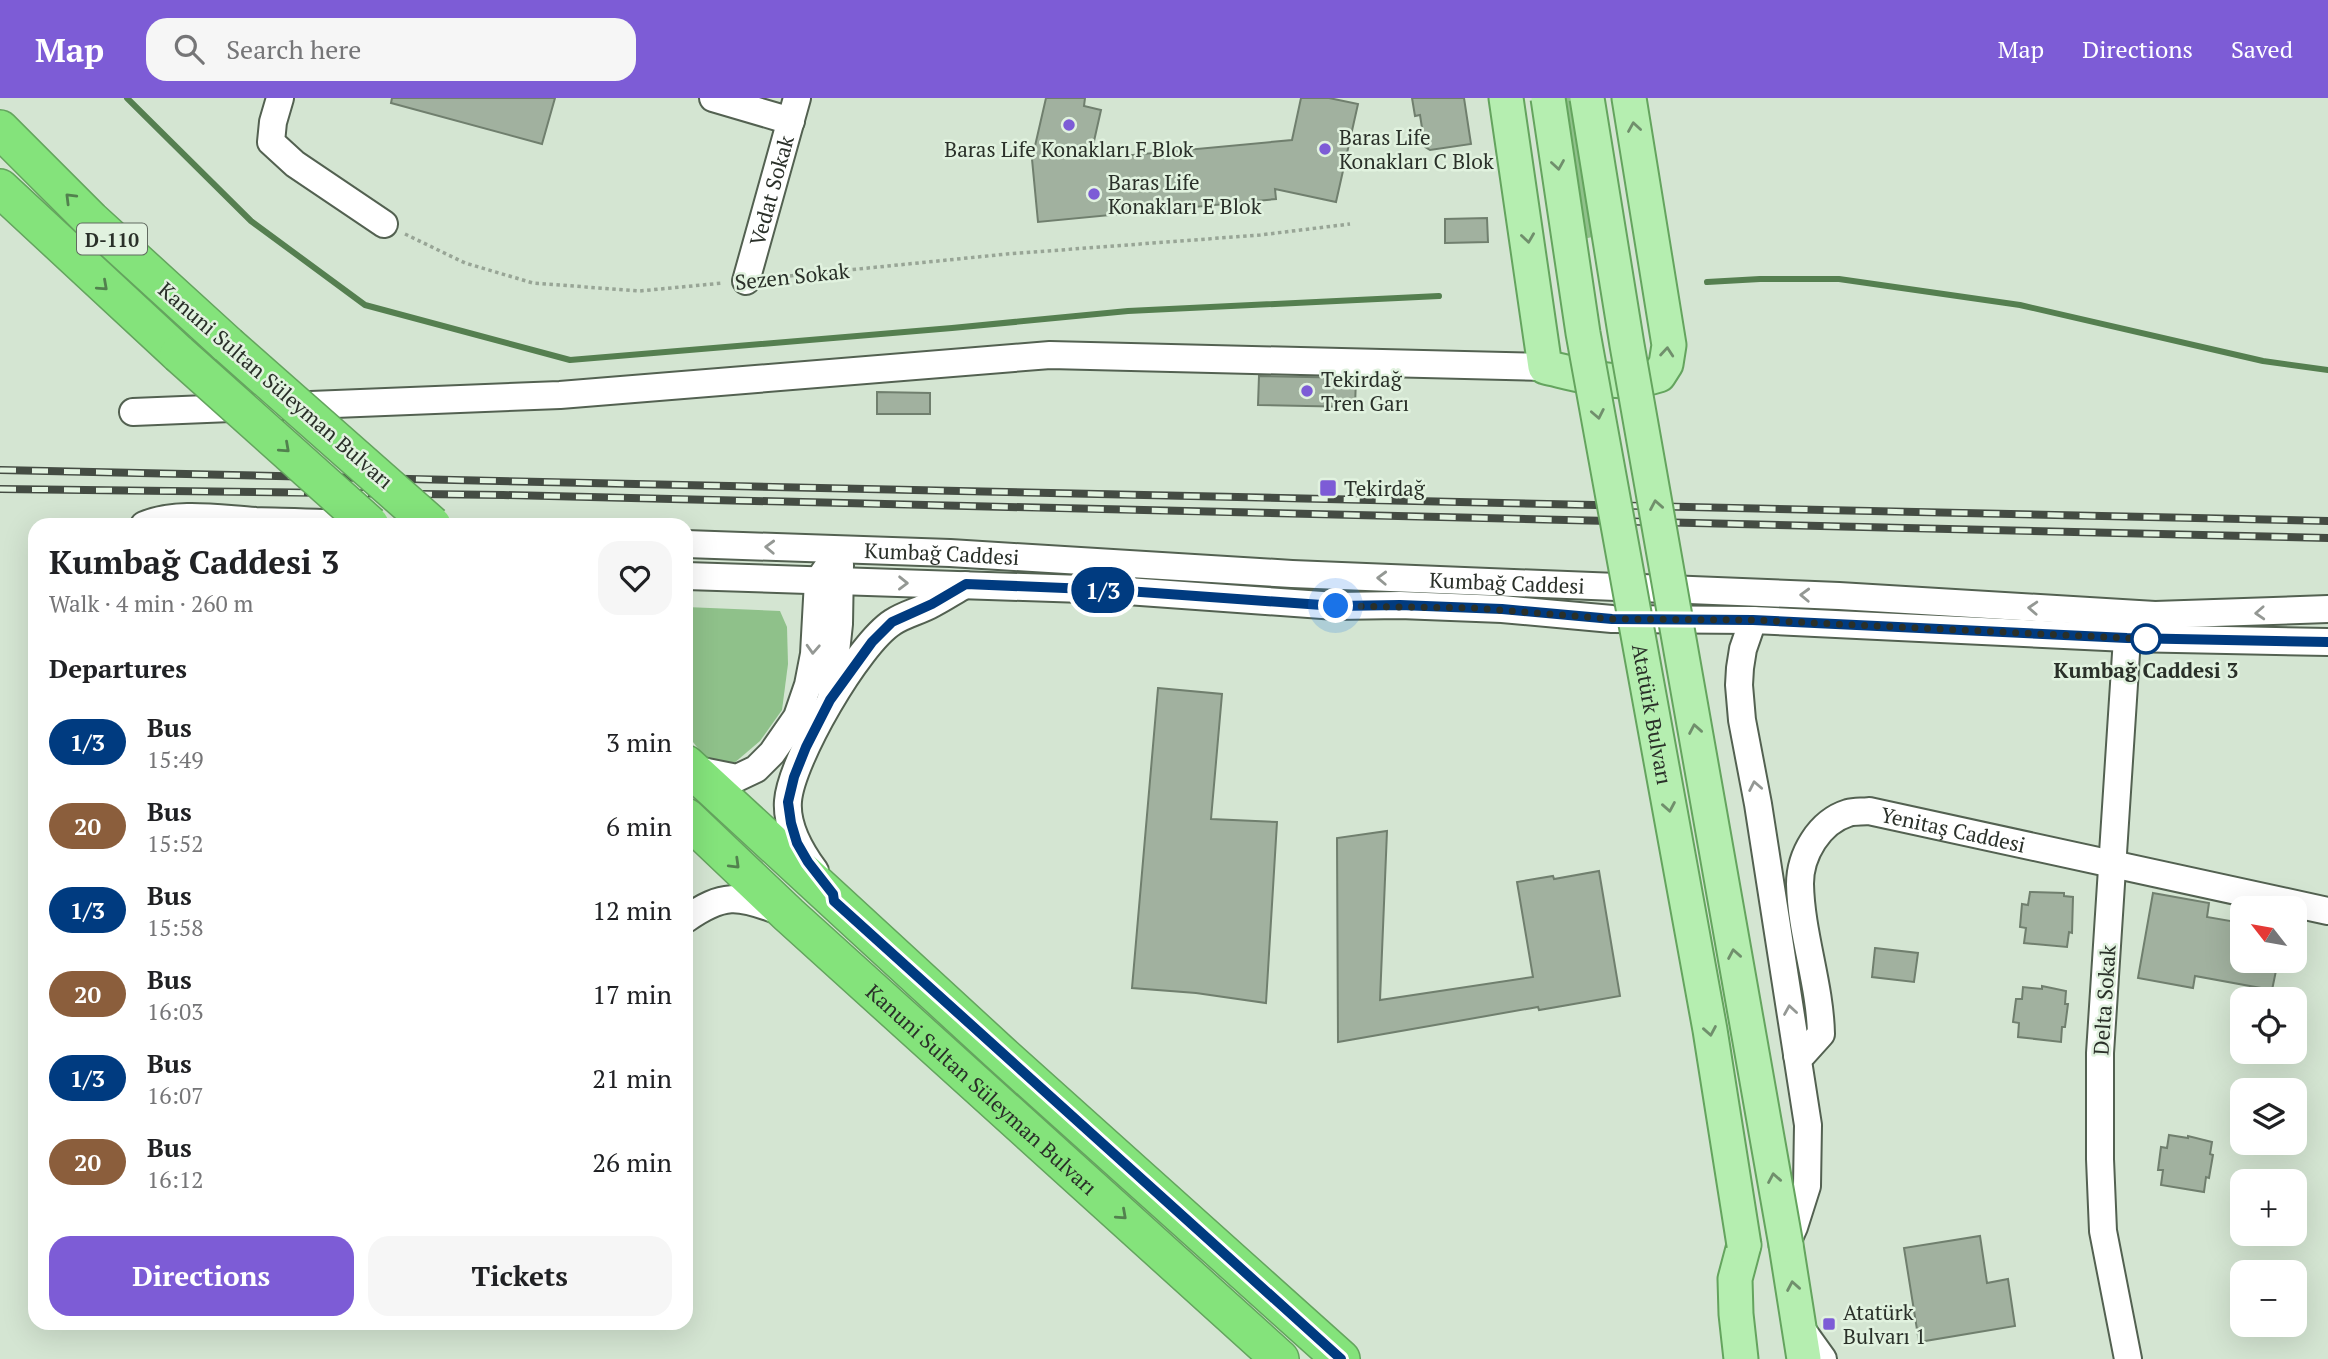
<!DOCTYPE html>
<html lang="en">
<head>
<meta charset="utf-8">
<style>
  body { margin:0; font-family:"PT Serif",serif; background:#f6f6f6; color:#202124; height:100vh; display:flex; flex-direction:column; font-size:26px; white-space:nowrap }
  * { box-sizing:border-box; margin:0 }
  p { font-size:23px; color:#757577 }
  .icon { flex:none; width:38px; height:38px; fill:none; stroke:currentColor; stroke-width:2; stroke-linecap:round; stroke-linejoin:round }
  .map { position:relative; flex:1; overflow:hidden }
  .drawer { position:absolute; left:28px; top:420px; width:665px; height:812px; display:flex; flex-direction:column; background:#fff; border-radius:21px; box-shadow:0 7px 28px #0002 }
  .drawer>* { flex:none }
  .badge { padding:0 14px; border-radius:23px; font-size:24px; line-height:46px }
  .needle { width:46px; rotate:301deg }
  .fabs { position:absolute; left:2230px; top:798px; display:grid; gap:14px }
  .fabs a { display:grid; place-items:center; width:77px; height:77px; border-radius:14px; background:#fff; box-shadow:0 7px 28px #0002; font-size:35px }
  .you { position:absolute; width:35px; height:35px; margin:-18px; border:5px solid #fff; border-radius:50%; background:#1a73e8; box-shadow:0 0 0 10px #1a73e833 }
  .map>.badge { position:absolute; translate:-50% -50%; box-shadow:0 0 0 4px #fff }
  h2 { padding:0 21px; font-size:26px; line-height:63px }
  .round { display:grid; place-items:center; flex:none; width:74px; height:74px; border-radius:21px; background:#f6f6f6 }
  .headline { display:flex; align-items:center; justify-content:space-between; height:119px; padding:0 21px }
  h1 { font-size:33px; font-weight:700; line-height:52px }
  .button { display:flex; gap:14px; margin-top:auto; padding:14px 21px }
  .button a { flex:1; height:80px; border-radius:21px; background:#7d5cd6; color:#fff; font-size:28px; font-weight:700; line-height:80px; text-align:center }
  .button a+a { background:#f6f6f6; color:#202124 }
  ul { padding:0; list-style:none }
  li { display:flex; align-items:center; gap:21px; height:84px; padding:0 21px }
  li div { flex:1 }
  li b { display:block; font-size:26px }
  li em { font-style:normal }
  li .badge { min-width:77px; font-weight:700; text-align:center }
  header { display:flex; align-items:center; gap:42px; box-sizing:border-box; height:98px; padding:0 35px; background:#7d5cd6; color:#fff }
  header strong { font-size:33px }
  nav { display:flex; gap:38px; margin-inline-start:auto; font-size:24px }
  .search { width:490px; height:63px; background:#f6f6f6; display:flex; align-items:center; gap:18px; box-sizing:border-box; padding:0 24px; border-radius:21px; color:#757577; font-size:26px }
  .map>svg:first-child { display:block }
</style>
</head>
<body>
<header>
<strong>Map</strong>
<div class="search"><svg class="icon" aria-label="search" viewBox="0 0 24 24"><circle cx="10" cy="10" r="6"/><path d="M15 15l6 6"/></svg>Search here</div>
<nav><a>Map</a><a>Directions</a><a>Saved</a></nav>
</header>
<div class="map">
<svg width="2328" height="1261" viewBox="0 0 2328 1261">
  <rect width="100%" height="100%" fill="#d4e5d2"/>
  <g fill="#8fc18a">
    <path d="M 1562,0 L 1571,0 L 1592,139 L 1584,141 Z"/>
    <path d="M 686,509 L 780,513 L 787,529 L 788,566 L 782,612 L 760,643 L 733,666 L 707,662 L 686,635 Z"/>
  </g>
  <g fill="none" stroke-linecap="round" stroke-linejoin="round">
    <g stroke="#557f50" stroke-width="6">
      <path d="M 127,0 L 251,123 L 365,207 L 570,262 L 952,230 L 1128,213 L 1439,198"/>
      <path d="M 1707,184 L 1760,181 L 1839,181 L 2020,207 L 2263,263 L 2328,272"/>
    </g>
  </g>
  <g fill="#a1b19f" stroke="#707f6e" stroke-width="2">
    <path d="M 392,0 L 555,0 L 542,46 L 391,5 Z"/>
    <path d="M 1046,0 L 1085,0 L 1084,8 L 1101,12 L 1090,61 L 1292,42 L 1301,0 L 1329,0 L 1358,6 L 1336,104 L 1275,91 L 1276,101 L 1038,124 L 1032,61 Z"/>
    <path d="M 1412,0 L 1464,0 L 1471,46 L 1430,52 L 1425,49 L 1420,17 L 1415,18 Z"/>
    <path d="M 1487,120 L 1488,144 L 1445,145 L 1445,121 Z"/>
    <path d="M 1259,278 L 1356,280 L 1355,309 L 1258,307 Z"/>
    <path d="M 877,294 L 930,295 L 930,316 L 877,316 Z"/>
    <path d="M 1158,590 L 1222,596 L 1211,721 L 1277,724 L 1266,905 L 1196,895 L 1132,890 Z"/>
    <path d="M 1387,733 L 1380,902 L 1533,879 L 1517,784 L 1553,778 L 1554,781 L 1599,773 L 1620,898 L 1539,912 L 1538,909 L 1338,944 L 1337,740 Z"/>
    <path d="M 2030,794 L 2064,795 L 2064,798 L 2073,799 L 2072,835 L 2069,834 L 2067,849 L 2024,845 L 2026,830 L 2020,829 L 2022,806 L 2028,807 Z"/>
    <path d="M 2153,795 L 2209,805 L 2207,819 L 2242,825 L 2242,863 L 2278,863 L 2272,892 L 2195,878 L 2193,890 L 2138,880 Z"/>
    <path d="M 1875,850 L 1918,855 L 1914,884 L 1872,879 Z"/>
    <path d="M 2042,888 L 2066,893 L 2065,906 L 2068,906 L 2065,929 L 2062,929 L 2061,944 L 2018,939 L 2019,925 L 2013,924 L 2016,901 L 2022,901 L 2023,889 L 2042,891 Z"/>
    <path d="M 2169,1037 L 2188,1040 L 2188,1038 L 2212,1044 L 2210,1056 L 2213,1057 L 2209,1080 L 2206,1079 L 2204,1094 L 2161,1087 L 2163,1072 L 2158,1072 L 2161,1049 L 2167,1050 Z"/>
    <path d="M 1980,1138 L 1987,1185 L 2008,1181 L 2015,1228 L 1919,1244 L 1904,1150 Z"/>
  </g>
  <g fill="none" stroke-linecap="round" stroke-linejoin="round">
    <defs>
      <g id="minor">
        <path d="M 280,0 L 273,24 L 271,44 L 295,66 L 384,126"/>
        <path d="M 713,0 L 791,23"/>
        <path id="s1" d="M 746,183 L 797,0"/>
        <path d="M 133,314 L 560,297 L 1050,257 L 1545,269"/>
        <path d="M 144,427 C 178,413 220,421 256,423 C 290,424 324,424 359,427"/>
        <path id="s2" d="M 686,446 L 950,455 L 1292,476 L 1839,498 L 2155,517 L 2328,511"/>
        <path d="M 686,478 L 1113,492 L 1336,508 L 1400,507 L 1502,511 L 1612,521 L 1753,522 L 2127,540 L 2328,544"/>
        <path d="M 1753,522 L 1743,551 L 1740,570 L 1739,587 L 1742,622 L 1758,706 L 1808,1027 L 1807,1088 L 1794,1129 L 1786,1147"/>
        <path d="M 2127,540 L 2100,955 L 2100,1061 L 2103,1133 L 2128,1261"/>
        <path d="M 831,600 L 839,526 L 840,467"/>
        <path d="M 691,667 L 702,673 L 737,680 L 756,671 L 772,655 L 797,619 L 808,587 L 814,556 L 818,483 L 827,470"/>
        <path d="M 815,773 C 801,754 786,728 788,703 C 791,662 858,546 893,524 C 905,516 920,513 932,506 C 944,500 954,493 965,487"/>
        <path d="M 686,821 C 723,795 738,797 779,813"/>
        <path id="s3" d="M 1797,957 L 1803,956 L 1821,936 C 1820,886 1801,836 1800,786 C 1800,757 1819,724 1848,715 C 1855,713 1862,714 1869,713 L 2328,813"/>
        <path d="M 1800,1229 L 1823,1261"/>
      </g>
      <g id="major">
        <path d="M 1506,0 L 1545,269 C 1584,278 1620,290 1659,277 L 1666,266 L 1669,247 L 1629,0"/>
        <path d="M 1786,1147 L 1804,1261"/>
        <path d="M 1741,1261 L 1736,1216 L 1735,1181 L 1744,1147"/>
      </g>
      <g id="highway">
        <path d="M 0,31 L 91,122 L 228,247"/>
        <path d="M 0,90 L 179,256"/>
        <path d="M 686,666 L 999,954 L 1341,1261"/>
        <path id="s4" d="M 686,719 L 789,817 L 1280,1261"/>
      </g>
    </defs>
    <use href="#minor" stroke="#536151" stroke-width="30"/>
    <use href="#major" stroke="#64a45e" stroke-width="37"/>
    <use href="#highway" stroke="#64a45e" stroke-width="40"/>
    <g stroke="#98a596" stroke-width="3.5" stroke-dasharray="3.5 3.5" stroke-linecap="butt">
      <path d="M 405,136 L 465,165 L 533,185 L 639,193 L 723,185"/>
      <path d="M 769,180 L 1007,156 L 1260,137 L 1350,126"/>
    </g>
    <use href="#minor" stroke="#fff" stroke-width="26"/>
    <use href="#major" stroke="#b5eeb0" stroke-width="33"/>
    <use href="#highway" stroke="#84e37b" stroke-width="37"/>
    <defs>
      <g id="rail">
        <path d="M 0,372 L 2328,423"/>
        <path d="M 0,391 L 503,397 L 2328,440"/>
      </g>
    </defs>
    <use href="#rail" stroke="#444c43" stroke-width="8"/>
    <use href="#rail" stroke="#e1f2df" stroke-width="5" stroke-dasharray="16" stroke-linecap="butt"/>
    <defs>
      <g id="major-bridge">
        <path id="s5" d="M 1548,0 L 1583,235 L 1710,932 L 1744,1147"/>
        <path d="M 1587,0 L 1627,247 L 1786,1147"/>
      </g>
      <g id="highway-bridge">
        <path d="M 228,247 L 432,427"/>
        <path d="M 179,256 L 370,427"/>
      </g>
    </defs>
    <use href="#major-bridge" stroke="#64a45e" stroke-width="37" stroke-linecap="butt"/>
    <use href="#highway-bridge" stroke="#64a45e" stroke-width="40" stroke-linecap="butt"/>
    <use href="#major-bridge" stroke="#b5eeb0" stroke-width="33"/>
    <use href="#highway-bridge" stroke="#84e37b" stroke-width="37"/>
  </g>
  <defs><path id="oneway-chevron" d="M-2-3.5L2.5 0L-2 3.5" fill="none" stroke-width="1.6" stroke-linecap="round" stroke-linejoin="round" transform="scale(1.75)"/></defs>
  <g stroke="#708f6c">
    <use href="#oneway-chevron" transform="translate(1634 29) rotate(-99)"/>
    <use href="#oneway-chevron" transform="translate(1558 67) rotate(81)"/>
    <use href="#oneway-chevron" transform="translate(1528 140) rotate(82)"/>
    <use href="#oneway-chevron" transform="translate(1667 254) rotate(-85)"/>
    <use href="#oneway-chevron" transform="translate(1598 316) rotate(79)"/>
    <use href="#oneway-chevron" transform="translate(1656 407) rotate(-100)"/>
    <use href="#oneway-chevron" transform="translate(1695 631) rotate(-100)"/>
    <use href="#oneway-chevron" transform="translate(1669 709) rotate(80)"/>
    <use href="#oneway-chevron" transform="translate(1734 856) rotate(-100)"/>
    <use href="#oneway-chevron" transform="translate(1710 933) rotate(80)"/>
    <use href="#oneway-chevron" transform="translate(1774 1080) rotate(-100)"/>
    <use href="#oneway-chevron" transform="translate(1793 1188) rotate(-100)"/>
  </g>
  <g stroke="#52814e">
    <use href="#oneway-chevron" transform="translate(70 100) rotate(-135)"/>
    <use href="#oneway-chevron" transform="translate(103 188) rotate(42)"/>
    <use href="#oneway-chevron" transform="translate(285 350) rotate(42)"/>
    <use href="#oneway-chevron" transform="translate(735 766) rotate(44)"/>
    <use href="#oneway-chevron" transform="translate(1122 1117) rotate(42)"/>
  </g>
  <g stroke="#949894">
    <use href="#oneway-chevron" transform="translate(770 449) rotate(-178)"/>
    <use href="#oneway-chevron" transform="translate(1382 480) rotate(-178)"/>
    <use href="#oneway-chevron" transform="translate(903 485) rotate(1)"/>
    <use href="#oneway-chevron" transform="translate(1805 497) rotate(-178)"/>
    <use href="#oneway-chevron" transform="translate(2033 510) rotate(-177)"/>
    <use href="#oneway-chevron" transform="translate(2260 515) rotate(177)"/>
    <use href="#oneway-chevron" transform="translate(813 551) rotate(93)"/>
    <use href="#oneway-chevron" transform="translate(1755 688) rotate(-101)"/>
    <use href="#oneway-chevron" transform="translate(1790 912) rotate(-99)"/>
  </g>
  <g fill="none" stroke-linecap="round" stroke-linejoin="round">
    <defs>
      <path id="line" d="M 1341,1261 L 834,803 L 833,796 L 808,764 L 797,745 L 791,725 L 788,704 L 794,679 L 806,649 L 830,602 L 872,544 L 892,524 L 932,506 L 966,486 L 1113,492 L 1336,508 L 1400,507 L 1502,511 L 1612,521 L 1753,522 L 2127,540 L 2328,544"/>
    </defs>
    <use href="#line" stroke="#fff" stroke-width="16"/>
    <use href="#line" stroke="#003b80" stroke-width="10"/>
    <path stroke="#2a3029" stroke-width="7" stroke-dasharray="0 12.6" d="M 1336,508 L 1476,510 L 1612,521 L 1753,522 L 2146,541"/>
  </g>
  <g fill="#7d5cd6" stroke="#e1f2df" stroke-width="2.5">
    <circle cx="1069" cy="27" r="7"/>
    <circle cx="1325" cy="51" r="7"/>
    <circle cx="1094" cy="96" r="7"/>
    <circle cx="1307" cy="293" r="7"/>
    <rect x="1319" y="381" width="18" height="18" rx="3.5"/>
    <rect x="1822" y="1219" width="14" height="14" rx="3.5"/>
  </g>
  <circle fill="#fff" stroke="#003b80" stroke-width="3.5" cx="2146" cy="541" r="14"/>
  <g text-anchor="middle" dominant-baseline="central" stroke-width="5" stroke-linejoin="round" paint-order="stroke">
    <rect fill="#e1f2df" stroke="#616a60" stroke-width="2" x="77" y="125.5" width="70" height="31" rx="5"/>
    <g font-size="19" font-weight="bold" fill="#2a3029">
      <text x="112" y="141">D-110</text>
    </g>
    <g font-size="21" fill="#2a3029" stroke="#e1f2df" text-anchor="start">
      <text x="1339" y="39">Baras Life<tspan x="1339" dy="24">Konakları C Blok</tspan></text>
      <text x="1069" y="51" text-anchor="middle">Baras Life Konakları F Blok</text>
      <text x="1108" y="84">Baras Life<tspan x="1108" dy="24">Konakları E Blok</tspan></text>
      <text x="1321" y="281">Tekirdağ<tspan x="1321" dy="24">Tren Garı</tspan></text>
      <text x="1344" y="390">Tekirdağ</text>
      <text x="1843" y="1214">Atatürk<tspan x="1843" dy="24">Bulvarı 1</tspan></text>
    </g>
    <g font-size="21" fill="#2a3029" stroke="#e1f2df">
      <text stroke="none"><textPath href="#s1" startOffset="94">Vedat Sokak</textPath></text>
      <text transform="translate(792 178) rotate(-6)">Sezen Sokak</text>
      <text transform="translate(276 287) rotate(41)">Kanuni Sultan Süleyman Bulvarı</text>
      <text stroke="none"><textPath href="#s2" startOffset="256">Kumbağ Caddesi</textPath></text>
      <text stroke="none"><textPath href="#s2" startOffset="822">Kumbağ Caddesi</textPath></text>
      <text stroke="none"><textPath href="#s5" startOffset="625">Atatürk Bulvarı</textPath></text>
      <text stroke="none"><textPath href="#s3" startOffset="383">Yenitaş Caddesi</textPath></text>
      <text transform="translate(2104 902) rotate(-86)">Delta Sokak</text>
      <text stroke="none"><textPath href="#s4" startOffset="402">Kanuni Sultan Süleyman Bulvarı</textPath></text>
    </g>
    <g font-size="21" font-weight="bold" fill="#2a3029" stroke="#e1f2df">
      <text x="2146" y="572">Kumbağ Caddesi 3</text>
    </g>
  </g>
</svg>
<div class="fabs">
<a><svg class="needle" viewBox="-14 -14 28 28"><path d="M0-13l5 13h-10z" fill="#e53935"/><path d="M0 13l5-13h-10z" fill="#757577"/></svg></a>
<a><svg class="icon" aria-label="locate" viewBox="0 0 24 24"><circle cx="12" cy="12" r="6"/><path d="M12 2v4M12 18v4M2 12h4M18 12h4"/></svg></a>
<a><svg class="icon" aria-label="layers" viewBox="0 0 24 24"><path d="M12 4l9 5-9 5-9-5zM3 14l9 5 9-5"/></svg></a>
<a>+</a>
<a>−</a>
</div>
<div class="you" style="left:1336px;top:508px"></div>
<b class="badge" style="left:1103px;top:492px;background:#003b80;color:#fff">1/3</b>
<section class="drawer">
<div class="headline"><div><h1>Kumbağ Caddesi 3</h1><p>Walk · 4 min · 260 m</p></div><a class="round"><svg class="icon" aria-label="heart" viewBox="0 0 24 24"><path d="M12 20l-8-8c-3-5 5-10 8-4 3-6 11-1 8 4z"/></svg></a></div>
<h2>Departures</h2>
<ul>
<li><span class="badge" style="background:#003b80;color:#fff">1/3</span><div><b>Bus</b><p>15:49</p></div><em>3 min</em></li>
<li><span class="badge" style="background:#8b5e3c;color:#fff">20</span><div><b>Bus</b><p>15:52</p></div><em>6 min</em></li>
<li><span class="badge" style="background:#003b80;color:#fff">1/3</span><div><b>Bus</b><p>15:58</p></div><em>12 min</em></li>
<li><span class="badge" style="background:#8b5e3c;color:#fff">20</span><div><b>Bus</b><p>16:03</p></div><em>17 min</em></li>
<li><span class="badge" style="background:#003b80;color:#fff">1/3</span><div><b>Bus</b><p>16:07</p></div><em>21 min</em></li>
<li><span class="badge" style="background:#8b5e3c;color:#fff">20</span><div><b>Bus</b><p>16:12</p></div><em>26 min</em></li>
</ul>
<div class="button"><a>Directions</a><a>Tickets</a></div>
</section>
</div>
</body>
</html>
